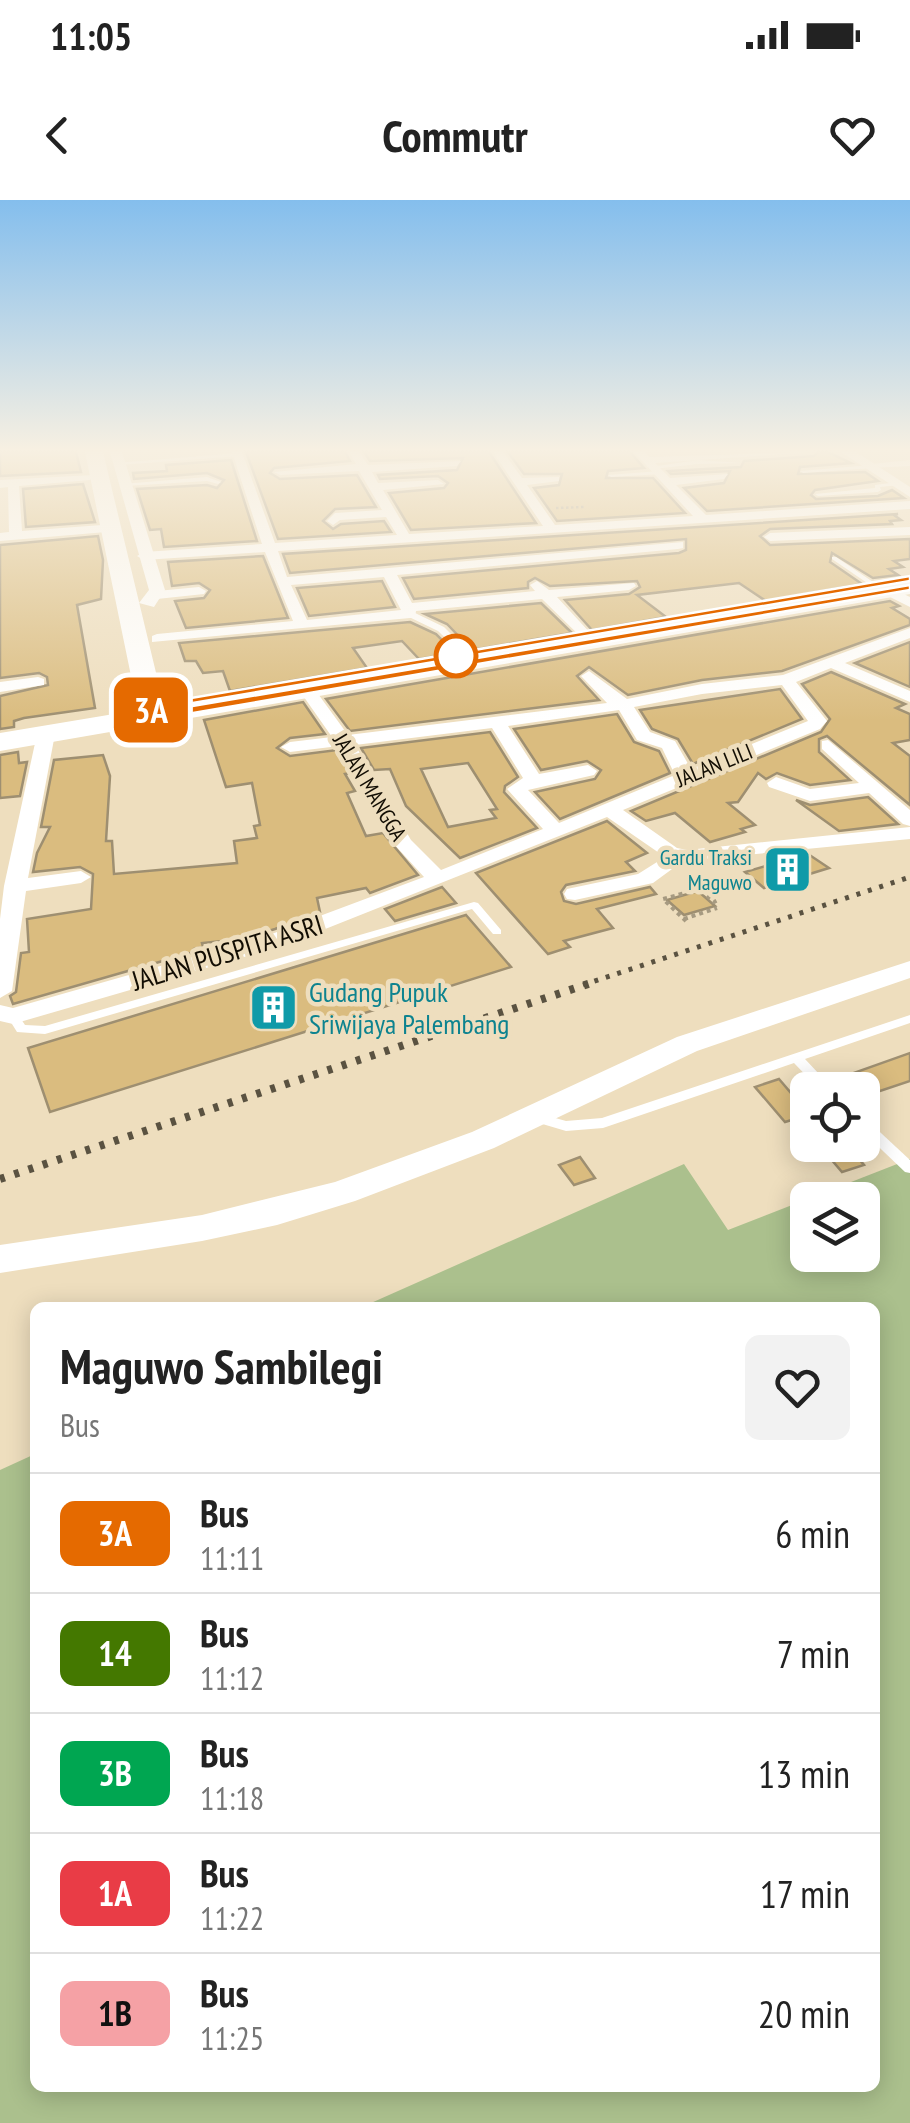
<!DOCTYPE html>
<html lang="en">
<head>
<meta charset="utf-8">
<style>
  body { margin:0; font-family:"PT Sans Narrow",sans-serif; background:#f2f2f2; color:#222; height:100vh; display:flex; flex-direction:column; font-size:38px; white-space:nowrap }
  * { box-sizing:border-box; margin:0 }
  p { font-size:32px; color:#767676 }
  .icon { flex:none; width:55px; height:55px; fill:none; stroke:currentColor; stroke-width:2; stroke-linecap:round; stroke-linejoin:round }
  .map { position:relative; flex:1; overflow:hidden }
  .panel { position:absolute; left:30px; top:1102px; width:850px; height:790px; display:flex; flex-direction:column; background:#fff; border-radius:15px; box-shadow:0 5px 25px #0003 }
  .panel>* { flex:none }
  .badge { padding:0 20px; border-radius:15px; font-size:35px; line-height:65px }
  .buttons { position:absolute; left:790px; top:872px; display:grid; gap:20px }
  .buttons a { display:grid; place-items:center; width:90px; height:90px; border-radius:15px; background:#fff; box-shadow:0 5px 25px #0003; font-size:50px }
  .map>.badge { position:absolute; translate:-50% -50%; box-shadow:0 0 0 5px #fff }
  .round { display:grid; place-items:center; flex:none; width:105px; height:105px; border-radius:15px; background:#f2f2f2 }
  .overview { display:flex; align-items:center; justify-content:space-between; height:170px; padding:0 30px }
  h1 { font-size:48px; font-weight:700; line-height:75px }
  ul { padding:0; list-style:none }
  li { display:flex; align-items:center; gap:30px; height:120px; padding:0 30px; border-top:2px solid #e0e0e0 }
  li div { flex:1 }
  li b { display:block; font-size:38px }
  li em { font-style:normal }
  li .badge { min-width:110px; font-weight:700; text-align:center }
  .status { display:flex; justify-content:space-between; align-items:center; height:70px; padding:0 50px; background:#fff; direction:ltr }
  .status svg { height:28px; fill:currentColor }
  header { display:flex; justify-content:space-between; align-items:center; height:130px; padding:0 30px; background:#fff; font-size:45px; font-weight:700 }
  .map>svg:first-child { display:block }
</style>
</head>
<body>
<div class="status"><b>11:05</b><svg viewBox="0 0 49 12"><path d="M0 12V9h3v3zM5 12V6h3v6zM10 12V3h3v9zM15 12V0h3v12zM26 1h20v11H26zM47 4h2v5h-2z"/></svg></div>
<header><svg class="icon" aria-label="back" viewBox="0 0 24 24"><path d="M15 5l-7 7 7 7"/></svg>Commutr<svg class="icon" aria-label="heart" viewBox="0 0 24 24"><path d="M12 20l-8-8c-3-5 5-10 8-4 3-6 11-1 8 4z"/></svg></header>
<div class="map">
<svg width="910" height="1923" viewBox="0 0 910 1923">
  <rect width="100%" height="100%" fill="#eedebe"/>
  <path fill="#abc08d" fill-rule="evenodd" d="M 910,959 L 910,1923 L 0,1923 L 0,1270 L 35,1254 L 35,1888 L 875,1888 L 875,1108 L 362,1107 L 684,964 L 728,1030 ZM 808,1000 L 862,1000 L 862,1055 L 808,1055 Z"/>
  <g fill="#dabc7f" stroke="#9e8f71" stroke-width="2.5" fill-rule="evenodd">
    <path d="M 0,252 L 76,252 L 81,272 L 0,276 Z"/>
    <path d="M 246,252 L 345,252 L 350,261 L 274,268 L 270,273 L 280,279 L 357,275 L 376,307 L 335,309 L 323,321 L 333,329 L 341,324 L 384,321 L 391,332 L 278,339 Z"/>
    <path d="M 364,252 L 489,252 L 536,323 L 411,330 L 389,293 L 444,288 L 448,283 L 438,276 L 380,279 L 378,275 L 457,270 L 463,258 L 370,261 Z"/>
    <path d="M 508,252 L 630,252 L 644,268 L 608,271 L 606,278 L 653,278 L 685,313 L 557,321 L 534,288 L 559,285 L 562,274 L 524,274 Z"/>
    <path d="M 818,252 L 828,252 L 851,263 L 800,267 L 798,274 L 865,272 L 878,281 L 815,290 L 811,295 L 816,299 L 878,296 L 892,290 L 904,298 L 707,311 L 684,288 L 724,283 L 730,271 L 671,274 L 668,271 L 741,267 L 744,261 L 814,256 Z"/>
    <path d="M 231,260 L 257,341 L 164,347 L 161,329 L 150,330 L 137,289 L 207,285 L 217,288 L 224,280 L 207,273 L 134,279 L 133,273 L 167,271 L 166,265 Z"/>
    <path d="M 83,284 L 95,322 L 26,327 L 23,289 Z"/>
    <path d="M 898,314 L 894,315 L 901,320 L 890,321 L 892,324 L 770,329 L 760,336 L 770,345 L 910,339 L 910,359 L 894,361 L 903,367 L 889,369 L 898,375 L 873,378 L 832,353 L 830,362 L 862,384 L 766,401 L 739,383 L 637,395 L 666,417 L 592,430 L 565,400 L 629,394 L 640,387 L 637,381 L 550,386 L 535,378 L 528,382 L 528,388 L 414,399 L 403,378 L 679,353 L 686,350 L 686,339 L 290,373 L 283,354 Z"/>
    <path d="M 98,336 L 103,360 L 101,399 L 77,405 L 95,508 L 24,518 L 14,521 L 14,527 L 0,529 L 0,496 L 48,485 L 47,477 L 39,473 L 0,478 L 0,345 Z"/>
    <path d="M 263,356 L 288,418 L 186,428 L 175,401 L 204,398 L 210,390 L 199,383 L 172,386 L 168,362 Z"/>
    <path d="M 382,381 L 395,407 L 309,416 L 297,388 Z"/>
    <path d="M 890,401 L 899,406 L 892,408 L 910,419 L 910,425 L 782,471 L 702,480 L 628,495 L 589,467 L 577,476 L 599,500 L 350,531 L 326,499 Z"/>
    <path d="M 541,403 L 572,433 L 472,450 L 447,424 L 425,414 Z"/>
    <path d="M 410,422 L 436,434 L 455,453 L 419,459 L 402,441 L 353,448 L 367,468 L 230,491 L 223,471 L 203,473 L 196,461 L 185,461 L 179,443 Z"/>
    <path d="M 910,442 L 910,487 L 855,463 Z"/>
    <path d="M 831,472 L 905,504 L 896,508 L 910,514 L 910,540 L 893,543 L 910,556 L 910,605 L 827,536 L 819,539 L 819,552 L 850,580 L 810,585 L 777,573 L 766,579 L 758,573 L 738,602 L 728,603 L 755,625 L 741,629 L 745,632 L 710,642 L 675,613 L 646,621 L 631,611 L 821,532 L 830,519 L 802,484 Z"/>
    <path d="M 780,489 L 802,519 L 693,564 L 678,539 L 652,529 L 640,510 Z"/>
    <path d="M 303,502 L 325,534 L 290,538 L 277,548 L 290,556 L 337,550 L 350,573 L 345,574 L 355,591 L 347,593 L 366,636 L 383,633 L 418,675 L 370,693 L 366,688 L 317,698 L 320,712 L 275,729 L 242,739 L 202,743 L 203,747 L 194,749 L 194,752 L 13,804 L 10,796 L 16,792 L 21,753 L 29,752 L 27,719 L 91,709 L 93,674 L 80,667 L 33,672 L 37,653 L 50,627 L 41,627 L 54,560 L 103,555 L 110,576 L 106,641 L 112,641 L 114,674 L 237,663 L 234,641 L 257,638 L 254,626 L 260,625 L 252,583 L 226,587 L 204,520 Z"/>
    <path d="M 617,514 L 634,542 L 659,551 L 670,573 L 560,619 L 535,592 L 595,579 L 601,570 L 587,561 L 541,570 L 514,529 Z"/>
    <path d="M 490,532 L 518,577 L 505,586 L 504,592 L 537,628 L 460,658 L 406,606 L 390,569 L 374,570 L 361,548 ZM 468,563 L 497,609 L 490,610 L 496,618 L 448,627 L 421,569 Z"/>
    <path d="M 18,552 L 19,563 L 27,562 L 20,596 L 0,598 L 0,555 Z"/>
    <path d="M 868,597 L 898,624 L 839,631 L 796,600 L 810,605 Z"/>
    <path d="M 607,621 L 647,653 L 626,662 L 635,671 L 566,685 L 561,692 L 564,701 L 576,704 L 650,687 L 656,694 L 597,709 L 613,728 L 564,741 L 570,747 L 548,754 L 476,673 Z"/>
    <path d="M 808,654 L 829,668 L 764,688 L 745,672 Z"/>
    <path d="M 442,687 L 456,703 L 395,721 L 385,709 Z"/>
    <path d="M 698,691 L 715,706 L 684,715 L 667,700 Z"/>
    <path d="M 466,715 L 511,767 L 50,912 L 28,848 Z"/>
    <path d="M 910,853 L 910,881 L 862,897 L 862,890 L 838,890 L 831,881 Z"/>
    <path d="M 779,879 L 791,893 L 808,889 L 808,915 L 785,922 L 755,887 Z"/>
    <path d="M 819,945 L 847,945 L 864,965 L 842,972 Z"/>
    <path d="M 580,957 L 595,978 L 574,985 L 559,965 Z"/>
  </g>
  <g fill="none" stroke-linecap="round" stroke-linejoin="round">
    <path stroke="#a69a81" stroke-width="2.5" stroke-dasharray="2.5 2.5" stroke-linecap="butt" d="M 556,308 L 584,307"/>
    <g stroke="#a69a81" stroke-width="4" stroke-dasharray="4 4" stroke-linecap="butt">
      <path d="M 684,719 L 717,708"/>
      <path d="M 686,721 L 663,699 L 700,689 L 714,702 L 718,700"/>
    </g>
    <g fill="#fff" fill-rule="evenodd">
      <path d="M 238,253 L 240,256 L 119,265 L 116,263 Z"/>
      <path d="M 698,260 L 741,263 L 698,264 L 653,269 L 650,267 Z"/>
      <path d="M 871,265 L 873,268 L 803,273 L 800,271 Z"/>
      <path d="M 660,271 L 662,274 L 611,277 L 608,275 Z"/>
      <path d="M 207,277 L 221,282 L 218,284 L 207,281 L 125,286 L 122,284 Z"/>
      <path d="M 897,282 L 899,285 L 880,287 L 881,290 L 878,292 L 818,296 L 815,294 L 875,288 L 875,285 Z"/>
      <path d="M 832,357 L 836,357 L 879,386 L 873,387 L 832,359 Z"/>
      <path d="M 407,412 L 413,412 L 444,427 L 471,454 L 464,456 L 438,431 L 407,416 Z"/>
      <path d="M 474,702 L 478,703 L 501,730 L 501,734 L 493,734 L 472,709 L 45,834 L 17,832 L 7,816 L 13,812 L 17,813 L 25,825 L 45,826 Z"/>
      <path d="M 910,815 L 910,823 L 805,859 L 834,890 L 820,890 L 794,863 L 603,928 L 566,931 L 529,920 L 527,917 L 534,912 L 566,921 L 602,918 Z"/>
      <path d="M 862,918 L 867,920 L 910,960 L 910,973 L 905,972 L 862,931 Z"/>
    </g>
    <g fill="#fff" fill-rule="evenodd">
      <path d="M 232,252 L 242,252 L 275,343 L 397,335 L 386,317 L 340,320 L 333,325 L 327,321 L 335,313 L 382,310 L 359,271 L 280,275 L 274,272 L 356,264 L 349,252 L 359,252 L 368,265 L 461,261 L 457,266 L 372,272 L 378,283 L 438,280 L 444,284 L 383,290 L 409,334 L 543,326 L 493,252 L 503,252 L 522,278 L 559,277 L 559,281 L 527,285 L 555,325 L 693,316 L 634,252 L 644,252 L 649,257 L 814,252 L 655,263 L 670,278 L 728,274 L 724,279 L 676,285 L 706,315 L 910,301 L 910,309 L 278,351 L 287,377 L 683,342 L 683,348 L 678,349 L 397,375 L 412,403 L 535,391 L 530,385 L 537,381 L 549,390 L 634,383 L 636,386 L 629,390 L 557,397 L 592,435 L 584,440 L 542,399 L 416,411 L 415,417 L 410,418 L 152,442 L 152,436 L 157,434 L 293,421 L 265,352 L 144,360 L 137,356 L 144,352 L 262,344 ZM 384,377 L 401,410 L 307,420 L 291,385 Z"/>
      <path d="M 910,260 L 910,266 L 868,268 L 862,265 Z"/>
      <path d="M 94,275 L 90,280 L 19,286 L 22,331 L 102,325 L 106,326 L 106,332 L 0,341 L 0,333 L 9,332 L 8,287 L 0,288 L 0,280 Z"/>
      <path d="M 910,327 L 910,335 L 770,341 L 764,337 L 770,333 Z"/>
      <path d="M 199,387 L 206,391 L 204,394 L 157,399 L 150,395 L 157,391 Z"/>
      <path d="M 889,387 L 910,397 L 910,407 L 884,394 L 882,391 Z"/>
      <path d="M 910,428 L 910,438 L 845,463 L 910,491 L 910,502 L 831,468 L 796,482 L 827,521 L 820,529 L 623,610 L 677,648 L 687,650 L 910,627 L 910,639 L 683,661 L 653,683 L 575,700 L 567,699 L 564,694 L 567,689 L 638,674 L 665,657 L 607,617 L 285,745 L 13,824 L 0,821 L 0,805 L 13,808 L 269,735 L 424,677 L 393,643 L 339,546 L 290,552 L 281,547 L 290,542 L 332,537 L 299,490 L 301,487 L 313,487 L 348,535 L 607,503 L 581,476 L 589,471 L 627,499 L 702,484 L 783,475 ZM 782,485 L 808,521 L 691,569 L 675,541 L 650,532 L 634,507 L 702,494 ZM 619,510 L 637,540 L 662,548 L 675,575 L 559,623 L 528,590 L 594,575 L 597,571 L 588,565 L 539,574 L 508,526 ZM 492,528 L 523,578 L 507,589 L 543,629 L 441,670 L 411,640 L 355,545 Z"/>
      <path d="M 38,477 L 44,479 L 44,485 L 0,492 L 0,482 Z"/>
      <path d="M 46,529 L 55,534 L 28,678 L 81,671 L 91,677 L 81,683 L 26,691 L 12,791 L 0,798 L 0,719 L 4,686 L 37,534 Z"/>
      <path d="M 828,540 L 910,610 L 910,626 L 903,624 L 869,593 L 810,601 L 769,587 L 767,583 L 776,577 L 810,589 L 859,583 L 822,549 L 822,541 Z"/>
    </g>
    <g fill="#fff" fill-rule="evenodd">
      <path d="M 110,252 L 122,252 L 165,390 L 154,407 L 139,403 L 149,390 Z"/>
      <path d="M 841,252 L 856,252 L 910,287 L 910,297 Z"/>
      <path d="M 910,761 L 910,778 L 697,851 L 494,948 L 355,1001 L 277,1025 L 202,1041 L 0,1073 L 0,1045 L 202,1015 L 335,982 L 472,932 L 677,837 Z"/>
    </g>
    <path fill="#fff" fill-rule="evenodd" d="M 85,252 L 103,252 L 164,506 L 910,380 L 910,394 L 0,551 L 0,533 L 138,510 Z"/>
    <path stroke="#5a5241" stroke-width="5" stroke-dasharray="4 8" stroke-linecap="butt" d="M 583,785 L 910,677"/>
    <path stroke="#5a5241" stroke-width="8" stroke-dasharray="5 10" stroke-linecap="butt" d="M 0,979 L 591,783"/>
  </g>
  <linearGradient id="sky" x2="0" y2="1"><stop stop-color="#84beed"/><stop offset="0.48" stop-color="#f7f0e2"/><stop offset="1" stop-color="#f7f0e2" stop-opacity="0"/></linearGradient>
  <rect width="910" height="521" fill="url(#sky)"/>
  <path fill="#e56a00" stroke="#fff" stroke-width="2.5" d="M 910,376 L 910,381 L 157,509 L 157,512 L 910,385 L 910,390 L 152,520 L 146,516 L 144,506 Z"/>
  <defs>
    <symbol id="building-square" viewBox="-11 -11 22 22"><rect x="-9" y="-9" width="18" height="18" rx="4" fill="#0f9aa8" stroke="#eedebe"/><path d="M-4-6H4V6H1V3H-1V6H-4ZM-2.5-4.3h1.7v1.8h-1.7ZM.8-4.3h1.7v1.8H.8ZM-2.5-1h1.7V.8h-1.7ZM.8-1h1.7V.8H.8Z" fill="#fff"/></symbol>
  </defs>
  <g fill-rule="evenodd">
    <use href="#building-square" x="760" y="642" width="55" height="55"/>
    <use href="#building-square" x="246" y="780" width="55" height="55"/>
  </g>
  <circle fill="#fff" stroke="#e56a00" stroke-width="5" cx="456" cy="456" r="20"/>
  <g text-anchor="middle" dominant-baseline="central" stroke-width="9" stroke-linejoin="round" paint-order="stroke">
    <g font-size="22" fill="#120d03" stroke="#eedebe">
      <text transform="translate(714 565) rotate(-22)">JALAN LILI</text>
      <text transform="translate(370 587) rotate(59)">JALAN MANGGA</text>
    </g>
    <g font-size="22" fill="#0d838f" stroke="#eedebe" text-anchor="end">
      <text x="752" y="657">Gardu Traksi<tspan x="752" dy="25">Maguwo</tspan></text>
    </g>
    <g font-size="28" fill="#120d03" stroke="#eedebe">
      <text transform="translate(227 752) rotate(-17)">JALAN PUSPITA ASRI</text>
    </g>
    <g font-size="28" fill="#0d838f" stroke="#eedebe" text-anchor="start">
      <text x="309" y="791">Gudang Pupuk<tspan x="309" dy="32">Sriwijaya Palembang</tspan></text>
    </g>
  </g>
</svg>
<div class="buttons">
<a><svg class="icon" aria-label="locate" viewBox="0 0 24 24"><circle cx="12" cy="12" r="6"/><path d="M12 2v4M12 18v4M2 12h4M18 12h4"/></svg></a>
<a><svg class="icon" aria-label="layers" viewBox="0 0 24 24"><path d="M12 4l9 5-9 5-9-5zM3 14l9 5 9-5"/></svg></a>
</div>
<b class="badge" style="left:151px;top:510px;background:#e56a00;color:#fff">3A</b>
<section class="panel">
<div class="overview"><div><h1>Maguwo Sambilegi</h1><p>Bus</p></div><a class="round"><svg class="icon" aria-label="heart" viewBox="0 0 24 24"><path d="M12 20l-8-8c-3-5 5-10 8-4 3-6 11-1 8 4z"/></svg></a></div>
<ul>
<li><span class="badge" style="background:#e56a00;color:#fff">3A</span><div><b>Bus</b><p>11:11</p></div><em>6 min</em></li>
<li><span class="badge" style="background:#447800;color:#fff">14</span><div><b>Bus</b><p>11:12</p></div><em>7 min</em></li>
<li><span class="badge" style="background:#00a651;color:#fff">3B</span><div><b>Bus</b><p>11:18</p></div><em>13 min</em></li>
<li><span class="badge" style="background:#e93c46;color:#fff">1A</span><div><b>Bus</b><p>11:22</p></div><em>17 min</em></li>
<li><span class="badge" style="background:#f5a1a5;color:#111">1B</span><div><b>Bus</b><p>11:25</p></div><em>20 min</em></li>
</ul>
</section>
</div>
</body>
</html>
